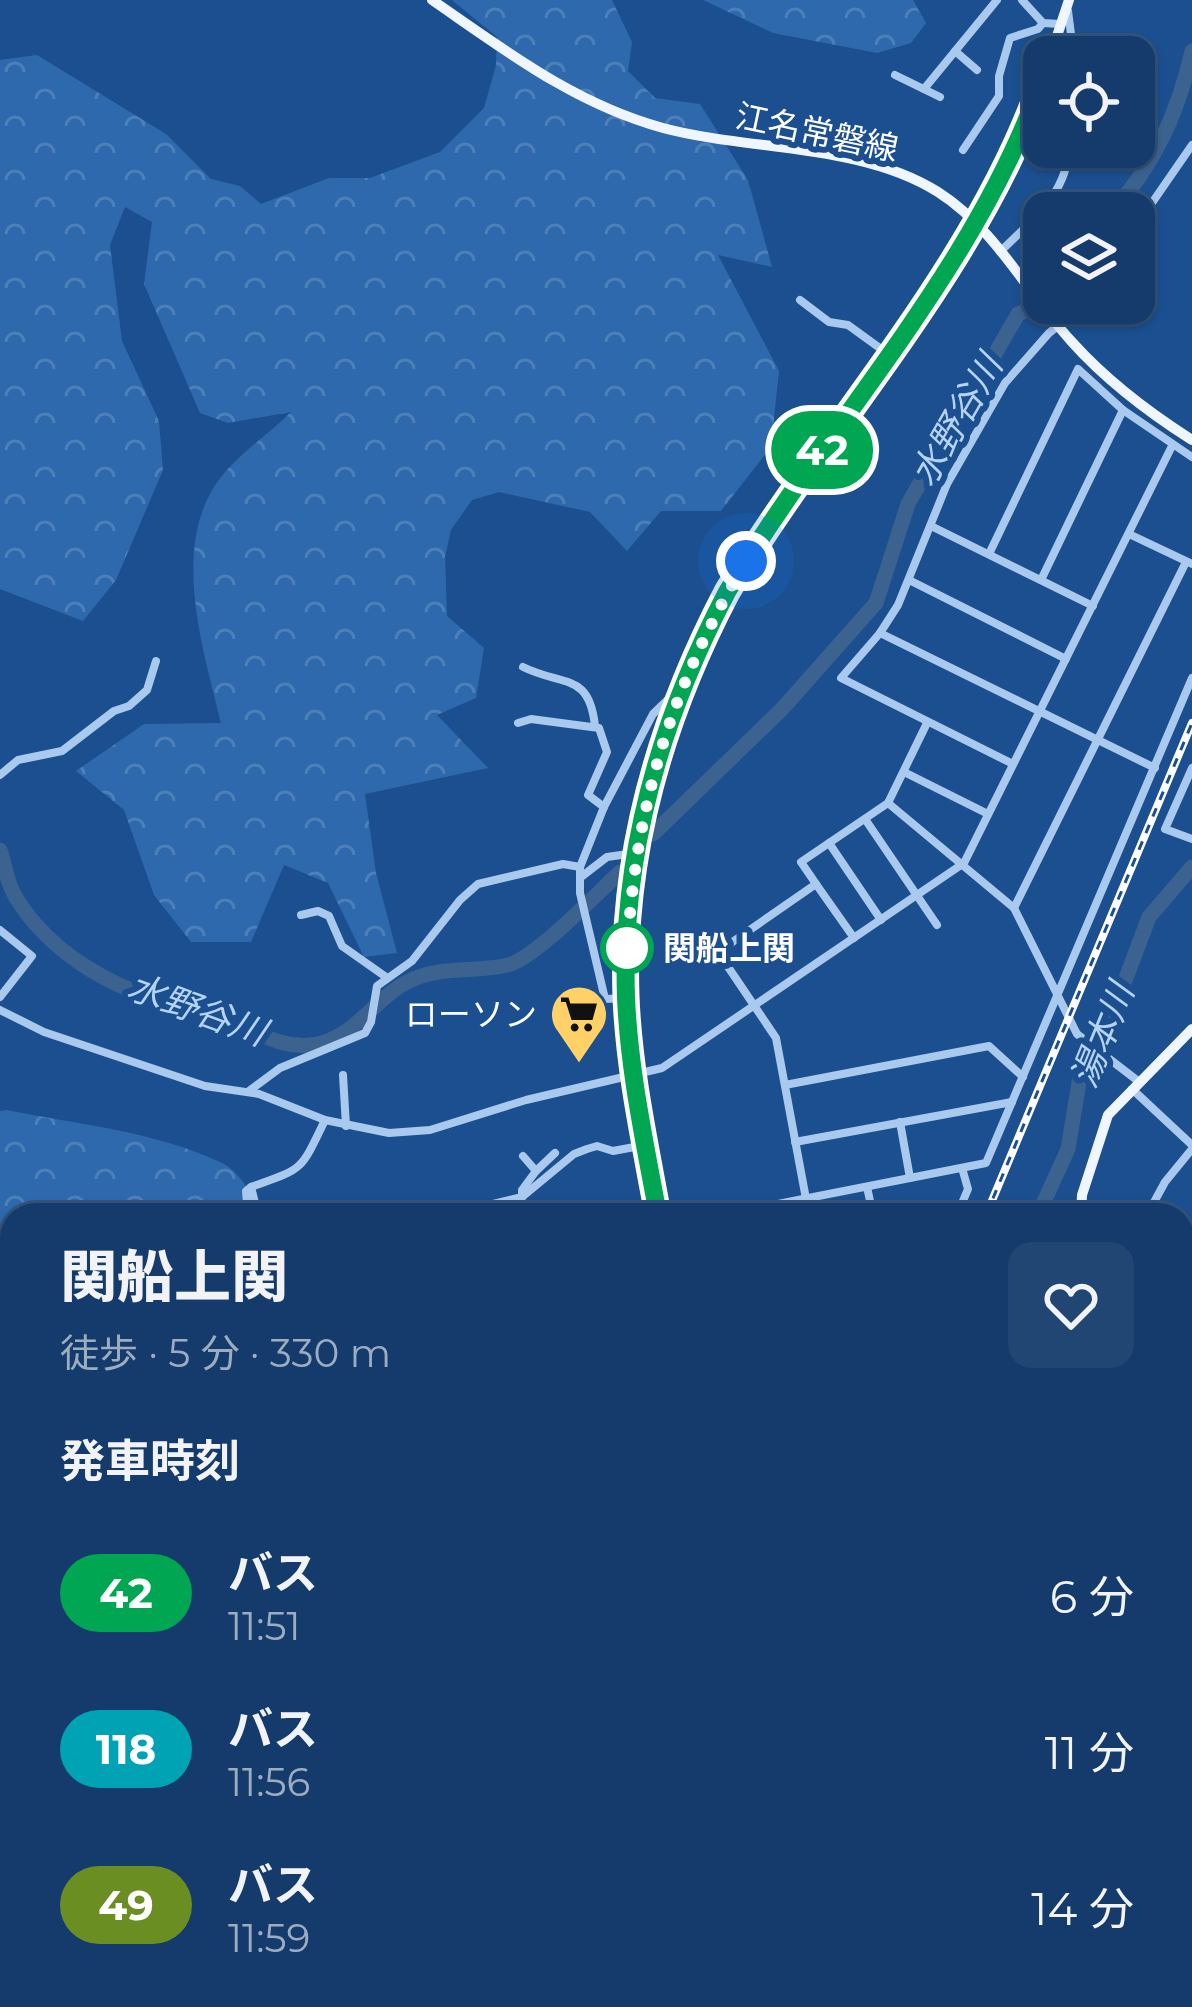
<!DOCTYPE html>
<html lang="ja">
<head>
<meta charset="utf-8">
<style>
  body { margin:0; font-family:Montserrat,"Noto Sans JP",sans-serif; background:#214673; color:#f1f3f6; height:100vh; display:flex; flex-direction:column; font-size:45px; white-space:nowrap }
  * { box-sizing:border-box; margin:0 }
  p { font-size:39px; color:#9dadc1 }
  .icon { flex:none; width:66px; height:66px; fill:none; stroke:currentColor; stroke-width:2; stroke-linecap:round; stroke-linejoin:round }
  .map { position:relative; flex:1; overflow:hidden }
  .details { position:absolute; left:0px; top:1203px; width:1194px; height:804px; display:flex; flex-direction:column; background:#143b6b; border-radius:36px 36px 0 0; box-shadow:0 3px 9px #0004,0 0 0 3px #33557e }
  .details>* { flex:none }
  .badge { padding:0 24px; border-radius:39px; font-size:42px; line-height:78px }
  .controls { position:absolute; left:1023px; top:36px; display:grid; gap:24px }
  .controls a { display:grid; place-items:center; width:132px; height:132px; border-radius:24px; background:#143b6b; box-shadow:0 3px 9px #0004,0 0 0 3px #33557e; font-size:60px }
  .you { position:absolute; width:60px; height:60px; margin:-30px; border:9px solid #fff; border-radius:50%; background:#1a73e8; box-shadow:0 0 0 18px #1a73e833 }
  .map>.badge { position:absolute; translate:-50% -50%; box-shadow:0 0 0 6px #fff }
  h2 { padding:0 60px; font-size:45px; line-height:108px }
  .round { display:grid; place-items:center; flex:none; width:126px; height:126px; border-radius:24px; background:#214673 }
  .headline { display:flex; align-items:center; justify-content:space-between; height:204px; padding:0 60px }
  h1 { font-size:57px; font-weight:800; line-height:90px }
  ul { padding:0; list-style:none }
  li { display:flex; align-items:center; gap:36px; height:156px; padding:0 60px }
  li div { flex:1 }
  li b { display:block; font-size:45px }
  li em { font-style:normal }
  li .badge { min-width:132px; font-weight:700; text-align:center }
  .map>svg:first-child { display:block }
</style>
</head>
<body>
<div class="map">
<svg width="1192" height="2007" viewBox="0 0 1192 2007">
  <defs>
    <pattern id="forest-crowns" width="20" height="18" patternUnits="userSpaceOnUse" patternTransform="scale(3)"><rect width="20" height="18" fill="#2e69ad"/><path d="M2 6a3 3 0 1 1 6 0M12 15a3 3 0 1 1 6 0" fill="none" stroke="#4d80b9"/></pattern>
  </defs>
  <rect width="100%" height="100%" fill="#1b4f8f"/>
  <g fill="url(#forest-crowns)">
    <path d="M 452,0 L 612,0 L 632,42 L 628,71 L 655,98 L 700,104 L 748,180 L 772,267 L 718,255 L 779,371 L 771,447 L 721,511 L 661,511 L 627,551 L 590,512 L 499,492 L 472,500 L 451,530 L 445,557 L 447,616 L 484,648 L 476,698 L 437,715 L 488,768 L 365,794 L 376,873 L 397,953 L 364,957 L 328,883 L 284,865 L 251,942 L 191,942 L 154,895 L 124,810 L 76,771 L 144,724 L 221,723 C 204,652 171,551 216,484 C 234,457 268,435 291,412 L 228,423 L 200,413 L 144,284 L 152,222 L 125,207 L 110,245 L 122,341 L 159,421 L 163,470 L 116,580 L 83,621 L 0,589 L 0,60 L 37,55 L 166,134 L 211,179 L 240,186 L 261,204 L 329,178 L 370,178 L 440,152 L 484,108 L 496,65 L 497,37 Z"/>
    <path d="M 703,0 L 913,0 L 926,23 L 911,43 L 877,53 L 773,33 Z"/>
    <path d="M 6,1110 C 77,1124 151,1131 218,1161 C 250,1175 245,1206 291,1215 L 12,1215 L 12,1778 L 0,1784 L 0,1111 Z"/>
  </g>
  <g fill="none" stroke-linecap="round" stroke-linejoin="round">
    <g stroke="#3c6290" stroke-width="15">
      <path d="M 1111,213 C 1154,165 1178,114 1192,51"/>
      <path d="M 653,834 L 783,708 L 876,603 L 908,504 L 966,402 L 962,396 L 983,363 L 992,359 L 1018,314 L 1025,311 L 1044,285"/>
      <path d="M 0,850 C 6,867 7,885 18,901 C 51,952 108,986 165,1002 C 183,1007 201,1009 218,1016 C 251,1027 276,1049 312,1045 C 354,1040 374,998 409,981 C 442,965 475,973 508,965 C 535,958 597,894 620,872"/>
      <path d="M 1038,1215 L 1068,1149 L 1081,1070 L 1103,1039 L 1149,917 L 1192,867"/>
      <path d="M 0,1889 L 12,1895"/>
      <path d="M 571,2007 L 577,1995"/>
    </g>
    <g stroke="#a9c9ee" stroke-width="8">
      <path d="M 1022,0 L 1043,23 L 1060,24"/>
      <path d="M 1068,11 L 1074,57"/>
      <path d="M 955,51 L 977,70"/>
      <path d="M 895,75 L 940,97"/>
      <path d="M 924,89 L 997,0"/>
      <path d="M 1134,107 L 1149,107"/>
      <path d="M 963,150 L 999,96 L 999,76 L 1010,38 L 1038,29 L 1043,23"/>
      <path d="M 1134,229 L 1192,145"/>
      <path d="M 1000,252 C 1032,220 1067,195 1069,147"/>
      <path d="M 800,300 L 829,322 L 848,325 L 888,354"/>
      <path d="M 931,526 L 1093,606"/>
      <path d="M 1129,534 L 1192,564"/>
      <path d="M 989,554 L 1078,369 L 1123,410 L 1192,457"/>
      <path d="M 909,580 L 1066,659"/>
      <path d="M 1041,580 L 1123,410"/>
      <path d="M 880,633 L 1155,768"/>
      <path d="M 523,667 C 564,687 589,672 595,726"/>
      <path d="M 518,723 L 531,719 L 599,728 L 607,752 L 588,795 L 604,807"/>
      <path d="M 1013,764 L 841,678 L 880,633 L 898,605 L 947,484 L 1005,383 L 1049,333 L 1087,303"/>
      <path d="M 1192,768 L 1165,829 L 1192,839"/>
      <path d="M 904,772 L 988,814"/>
      <path d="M 0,775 L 18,760 L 62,751 L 114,711 L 129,706 L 147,690 L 156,661"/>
      <path d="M 888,803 L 1014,908 L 1077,1034 L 1138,1081"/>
      <path d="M 865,819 L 937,925"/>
      <path d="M 829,843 L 881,920"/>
      <path d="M 581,877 L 607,857 L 635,853"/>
      <path d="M 816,884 L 854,938"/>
      <path d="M 1014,908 L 1186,562"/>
      <path d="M 301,915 L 318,911 L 329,916 L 342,946 L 386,977"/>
      <path d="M 0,930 L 32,956 L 0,997"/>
      <path d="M 626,998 L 605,999 L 580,893 L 580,867 L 604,807 L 653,714 L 680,688"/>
      <path d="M 0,1010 L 44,1032 L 205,1086 L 259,1094 L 325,1120 L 389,1133 L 430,1130 L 526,1100 L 662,1068 L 964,863 L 1172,446"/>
      <path d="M 343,1075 L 346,1126"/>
      <path d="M 785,1085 L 989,1046 L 1023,1077"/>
      <path d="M 1132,1089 L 1192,1145"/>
      <path d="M 249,1091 L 280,1068 L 365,1033 L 371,1022 L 377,986 L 412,961 L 460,900 L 478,884 L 563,864 L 580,867"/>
      <path d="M 325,1120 C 300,1172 304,1168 251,1187 L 256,1207 L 291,1208 L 326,1215"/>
      <path d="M 900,1122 L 910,1178"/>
      <path d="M 795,1142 L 1012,1102"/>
      <path d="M 536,1171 L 555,1153"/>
      <path d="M 867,1187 L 873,1215"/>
      <path d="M 248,1215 L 246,1191 L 251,1187"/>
      <path d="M 447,1215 L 522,1197 L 522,1190 L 536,1171 L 523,1156"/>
      <path d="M 496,1215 L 521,1202 L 522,1197 L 574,1154 L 587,1149 L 597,1146 L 613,1151 L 645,1145"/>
      <path d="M 722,1215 L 986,1163 L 1192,678"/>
      <path d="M 809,1215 L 776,1038 L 718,952 L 816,884 L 801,862 L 888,803 L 927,723"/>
      <path d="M 957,1215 L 968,1189 L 962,1168"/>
      <path d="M 1147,1215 L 1165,1182 L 1192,1149"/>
      <path d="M 1182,1538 L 1192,1539"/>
      <path d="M 1182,1899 L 1192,1910"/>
      <path d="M 0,1932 L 12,1938"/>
      <path d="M 0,1966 L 12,1973"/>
      <path d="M 54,1995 L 77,2007"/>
      <path d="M 121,1995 L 144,2007"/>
      <path d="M 276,1995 L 285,2007"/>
      <path d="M 332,1995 L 341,2007"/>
      <path d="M 444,1995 L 453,2007"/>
      <path d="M 794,1995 L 802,2007"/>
      <path d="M 945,1995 L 951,2007"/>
      <path d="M 41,2007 L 47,1995"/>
      <path d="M 199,2007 L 201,1995"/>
      <path d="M 235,2007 L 252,1995"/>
      <path d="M 366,2007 L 383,1995"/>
      <path d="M 700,2007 L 704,1995"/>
      <path d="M 829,2007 L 843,1995"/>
    </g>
    <g stroke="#f0f6ff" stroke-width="10">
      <path d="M 432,0 C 506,51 575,104 663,128 C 749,151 861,143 938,192 C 996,229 1027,293 1072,342 C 1107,381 1148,412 1192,440"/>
      <path d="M 1050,57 L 1069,0"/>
      <path d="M 658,1215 C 647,1155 634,1095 628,1034 C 615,879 655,728 727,592 C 831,420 977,267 1044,75"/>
      <path d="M 1081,1215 L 1082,1195 L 1108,1115 L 1192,1029"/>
      <path d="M 540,2007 L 546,1995"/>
      <path d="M 774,2007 L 781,1995"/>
    </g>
    <defs>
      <g id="rail">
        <path d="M 986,1215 L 1192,723"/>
        <path d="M 630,2007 L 636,1995"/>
      </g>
    </defs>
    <use href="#rail" stroke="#fff" stroke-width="8"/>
    <use href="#rail" stroke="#1b4f8f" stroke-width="3" stroke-dasharray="9" stroke-linecap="butt"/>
  </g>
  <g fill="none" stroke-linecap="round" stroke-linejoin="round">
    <defs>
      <path id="line" d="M 658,1215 C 645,1143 629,1071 626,997 C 621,854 661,718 727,592 C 830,420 978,268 1044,75"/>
    </defs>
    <use href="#line" stroke="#fff" stroke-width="27"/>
    <use href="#line" stroke="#00a651" stroke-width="18"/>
    <path stroke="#fff" stroke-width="12" stroke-dasharray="0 21.6" d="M 627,948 L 627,952 C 636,804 670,689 746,561"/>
  </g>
  <defs>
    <symbol id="supermarket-pin" viewBox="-11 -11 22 30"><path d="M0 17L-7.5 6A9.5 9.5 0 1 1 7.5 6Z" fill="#ffd166" stroke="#1b4f8f"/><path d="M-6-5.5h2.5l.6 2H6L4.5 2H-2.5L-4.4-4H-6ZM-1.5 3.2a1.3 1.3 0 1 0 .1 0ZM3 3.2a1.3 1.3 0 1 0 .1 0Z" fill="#111"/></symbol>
  </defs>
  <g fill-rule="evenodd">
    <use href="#supermarket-pin" x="546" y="981" width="66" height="90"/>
  </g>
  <circle fill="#fff" stroke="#00a651" stroke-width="6" cx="627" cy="948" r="24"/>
  <g text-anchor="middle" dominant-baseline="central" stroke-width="12" stroke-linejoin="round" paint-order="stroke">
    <g font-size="33" fill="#fff" stroke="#1b4f8f">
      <text transform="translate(817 132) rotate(12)">江名常磐線</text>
    </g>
    <g font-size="33" font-weight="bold" fill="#fff" stroke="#1b4f8f" text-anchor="start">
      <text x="663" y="948">関船上関</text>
    </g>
    <g font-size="33" fill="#fff" stroke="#1b4f8f" text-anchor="end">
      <text x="537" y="1014">ローソン</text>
    </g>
    <g font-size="36" font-style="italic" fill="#b5d3f5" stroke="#1b4f8f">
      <text transform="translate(956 420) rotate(-60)">水野谷川</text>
      <text transform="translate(197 1009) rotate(20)">水野谷川</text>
      <text transform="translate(1102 1035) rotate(-68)">湯本川</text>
    </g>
  </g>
</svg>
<div class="controls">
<a><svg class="icon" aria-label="locate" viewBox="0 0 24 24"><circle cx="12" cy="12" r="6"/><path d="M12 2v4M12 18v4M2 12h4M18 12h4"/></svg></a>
<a><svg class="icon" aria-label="layers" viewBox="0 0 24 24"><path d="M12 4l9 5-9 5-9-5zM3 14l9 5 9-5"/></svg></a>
</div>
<div class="you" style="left:746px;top:561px"></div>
<b class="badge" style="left:822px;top:450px;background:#00a651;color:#fff">42</b>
<section class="details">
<div class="headline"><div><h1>関船上関</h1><p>徒歩 · 5 分 · 330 m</p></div><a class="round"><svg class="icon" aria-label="heart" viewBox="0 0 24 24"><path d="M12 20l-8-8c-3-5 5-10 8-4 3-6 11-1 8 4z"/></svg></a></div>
<h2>発車時刻</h2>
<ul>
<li><span class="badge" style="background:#00a651;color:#fff">42</span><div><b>バス</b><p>11:51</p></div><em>6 分</em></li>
<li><span class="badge" style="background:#00a3b4;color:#fff">118</span><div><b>バス</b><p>11:56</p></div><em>11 分</em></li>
<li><span class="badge" style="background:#6b8e23;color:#fff">49</span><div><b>バス</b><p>11:59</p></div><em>14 分</em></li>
</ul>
</section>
</div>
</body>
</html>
